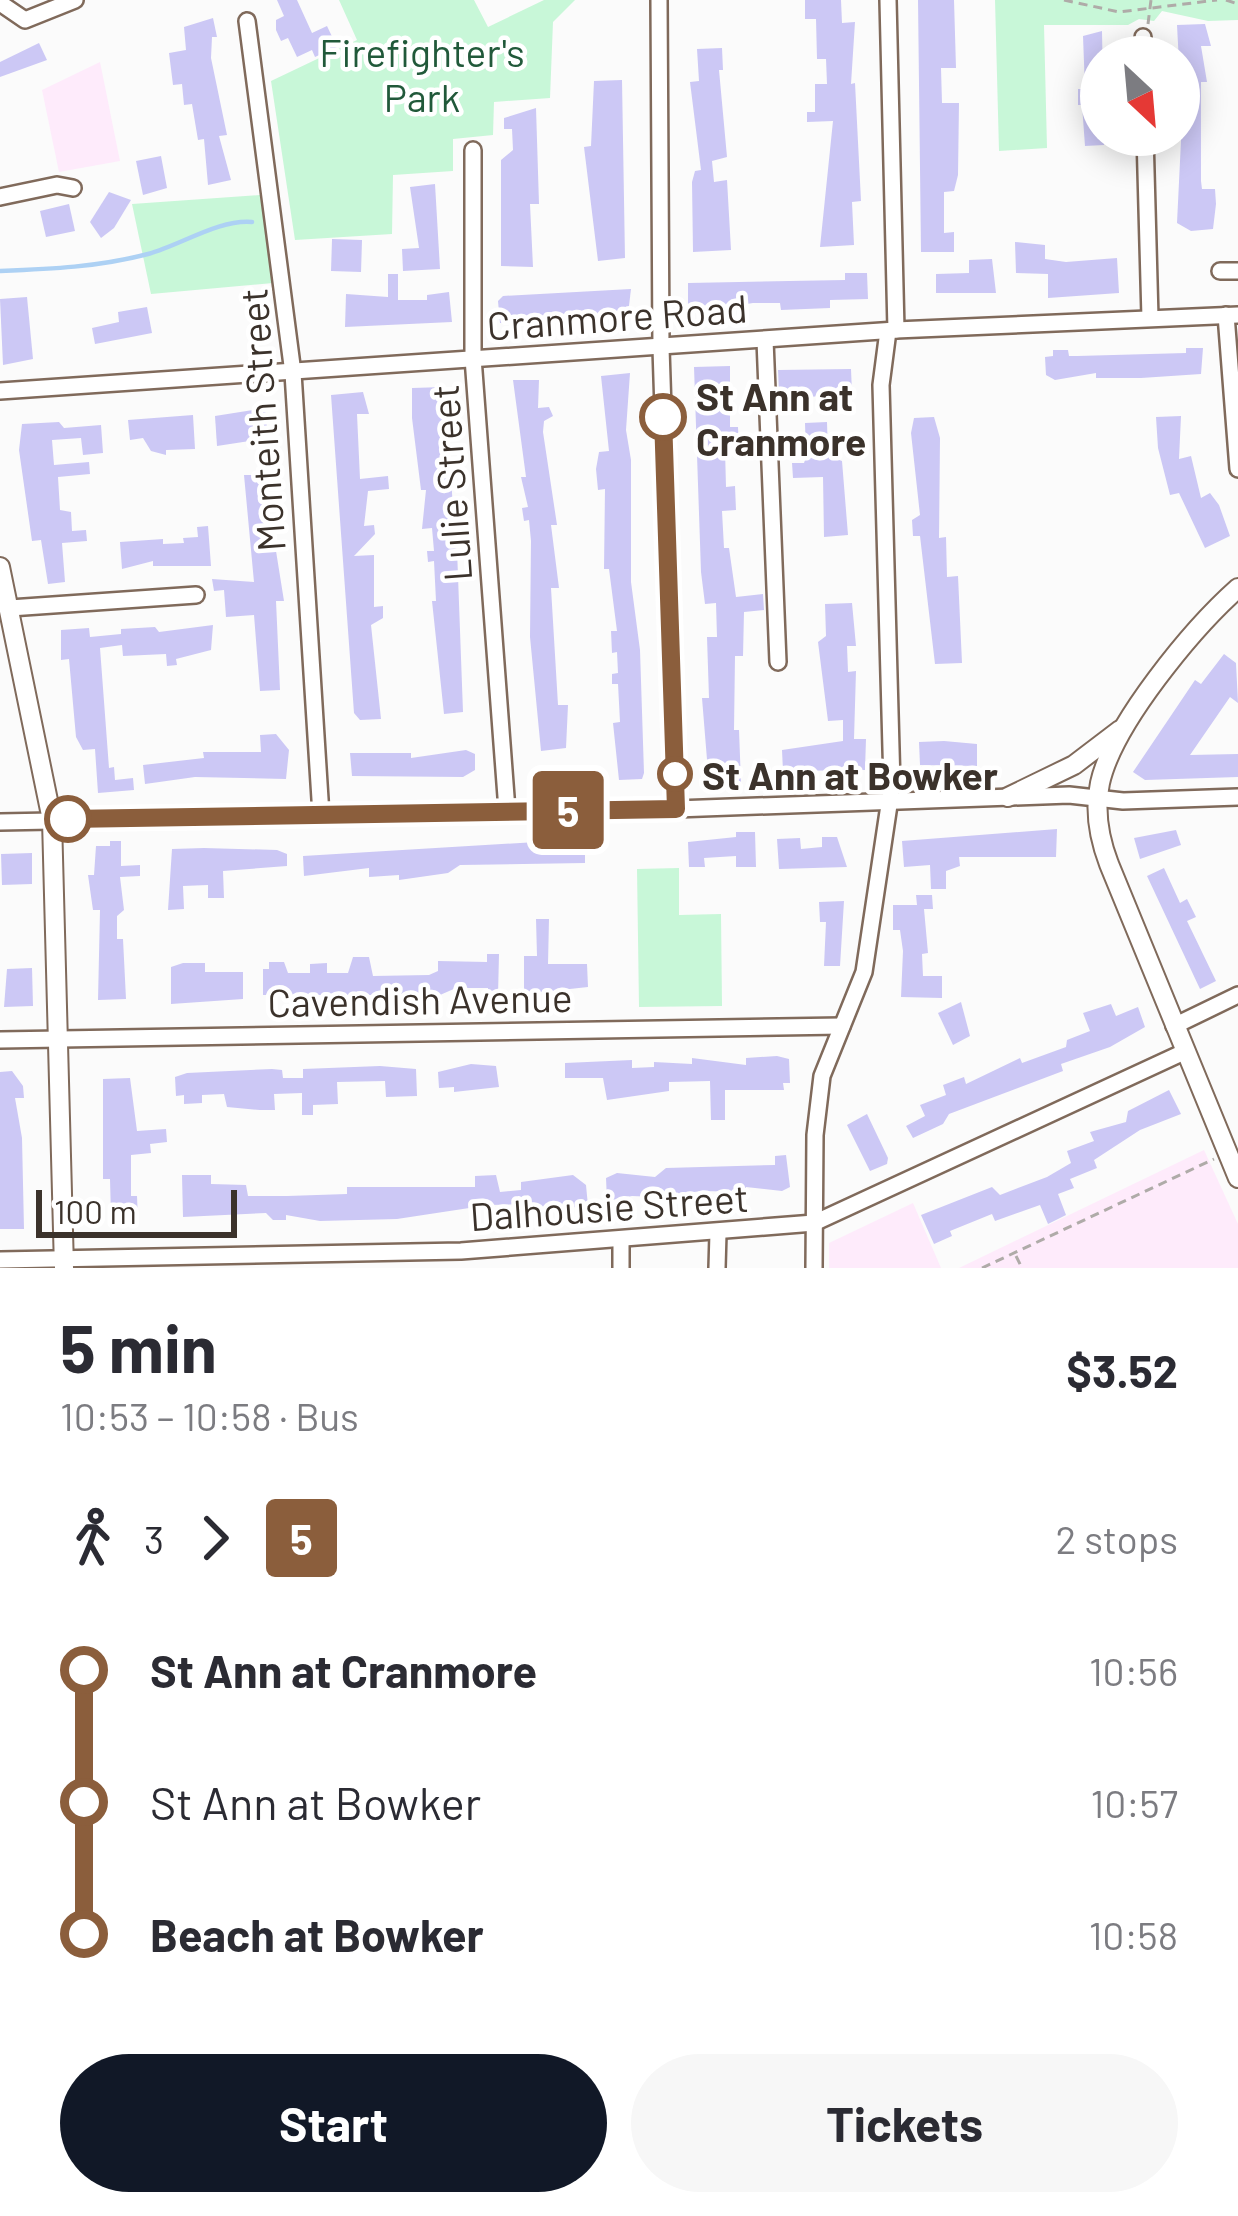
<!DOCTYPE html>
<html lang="en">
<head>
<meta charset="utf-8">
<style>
  body { margin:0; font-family:Barlow,sans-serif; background:#f7f7f7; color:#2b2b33; height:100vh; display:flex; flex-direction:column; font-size:45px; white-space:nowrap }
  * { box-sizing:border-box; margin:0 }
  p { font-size:39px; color:#7c7c81 }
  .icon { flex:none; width:66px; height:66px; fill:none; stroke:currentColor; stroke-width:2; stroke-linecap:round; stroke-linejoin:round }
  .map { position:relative; height:1268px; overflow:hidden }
  .sheet { display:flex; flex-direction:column; background:#fff; flex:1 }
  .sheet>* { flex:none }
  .badge { padding:0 24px; border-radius:9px; font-size:42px; line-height:78px }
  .needle { width:78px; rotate:154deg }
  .buttons { position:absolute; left:1080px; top:36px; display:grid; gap:24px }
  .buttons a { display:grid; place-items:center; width:120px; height:120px; border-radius:50%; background:#fff; box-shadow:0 6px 30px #0003; font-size:60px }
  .scale { position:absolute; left:36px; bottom:30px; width:201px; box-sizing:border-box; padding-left:12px; border:6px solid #3b322b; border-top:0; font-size:33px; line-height:42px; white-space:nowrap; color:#3b322b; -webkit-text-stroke:9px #fff; paint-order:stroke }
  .map>.badge { position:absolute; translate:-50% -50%; box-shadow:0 0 0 6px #fff }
  .legs { display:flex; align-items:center; gap:18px; height:132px; padding:0 60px; font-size:39px }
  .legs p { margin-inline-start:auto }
  .headline { display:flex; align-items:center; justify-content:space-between; height:204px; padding:0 60px }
  h1 { font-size:66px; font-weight:700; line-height:90px }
  .primary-button { display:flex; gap:24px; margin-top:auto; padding:24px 60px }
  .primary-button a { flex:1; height:138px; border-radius:72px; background:#111827; color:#fff; font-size:48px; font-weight:700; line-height:138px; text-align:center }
  .primary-button a+a { background:#f7f7f7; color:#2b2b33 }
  ul { padding:0 60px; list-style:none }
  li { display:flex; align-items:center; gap:42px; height:132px; font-size:45px }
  li i { display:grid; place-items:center; width:18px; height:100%; margin:0 15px; background:currentColor }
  li i::after { content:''; width:30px; height:30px; margin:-15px; border:9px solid; border-radius:50%; background:#fff }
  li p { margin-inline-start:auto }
  li:first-child i { background:linear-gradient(#0000 50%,currentColor 0) }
  li:last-child i { background:linear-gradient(currentColor 50%,#0000 0) }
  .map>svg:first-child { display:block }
</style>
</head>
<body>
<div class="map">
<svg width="1238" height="1268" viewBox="0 0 1238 1268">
  <rect width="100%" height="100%" fill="#fbfbfb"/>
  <g fill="#feebfb">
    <path d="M 100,62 L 120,161 L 59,172 L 42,90 Z"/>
    <path d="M 1204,1150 L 1238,1224 L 1238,1268 L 959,1268 Z"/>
    <path d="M 913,1203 L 941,1268 L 829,1268 L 829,1243 Z"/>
  </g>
  <g fill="#c8f7d8">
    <path d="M 339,0 L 474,0 L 488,27 L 544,0 L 575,0 L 553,22 L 550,98 L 494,102 L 493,135 L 453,139 L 453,171 L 393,175 L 392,234 L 295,240 L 271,81 L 357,40 Z"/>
    <path d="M 995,0 L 1238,0 L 1238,20 L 1208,21 L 1162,11 L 1154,21 L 1139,19 L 1128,25 L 1044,25 L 1047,148 L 999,151 Z"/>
    <path d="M 260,195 L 273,283 L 151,294 L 132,204 Z"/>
    <path d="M 679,868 L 679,915 L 721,914 L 722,1006 L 639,1007 L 637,869 Z"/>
  </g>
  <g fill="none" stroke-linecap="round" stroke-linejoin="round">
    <path stroke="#add1f4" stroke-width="4.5" d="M 0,271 C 51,269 98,267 148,254 C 181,245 219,219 252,222"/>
  </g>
  <g fill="#ccc8f5">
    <path d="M 277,0 L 297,0 L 312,33 L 327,26 L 337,47 L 315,57 L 312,50 L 297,57 L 288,38 L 281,41 L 276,30 L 276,20 L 284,16 Z"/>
    <path d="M 805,0 L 841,0 L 842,23 L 855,22 L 851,84 L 855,83 L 861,201 L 852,202 L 854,245 L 820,247 L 833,121 L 807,122 L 807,112 L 815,112 L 815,84 L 827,84 L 826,59 L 817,59 L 816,19 L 805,19 Z"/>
    <path d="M 918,0 L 954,0 L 956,68 L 941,68 L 942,103 L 959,103 L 958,175 L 954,191 L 944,192 L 944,233 L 954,232 L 954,252 L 921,252 Z"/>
    <path d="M 213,18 L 217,37 L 212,37 L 211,58 L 227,135 L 219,136 L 231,180 L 208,185 L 204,139 L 198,140 L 192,104 L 184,105 L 182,84 L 173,85 L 169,53 L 186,50 L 184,27 Z"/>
    <path d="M 1205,24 L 1211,46 L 1201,46 L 1207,82 L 1201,82 L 1201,181 L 1202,189 L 1215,189 L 1216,204 L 1213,229 L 1191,231 L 1177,223 L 1182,120 L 1177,25 Z"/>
    <path d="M 1102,31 L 1104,145 L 1085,146 L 1082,105 L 1078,105 L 1078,89 L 1085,89 L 1083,36 Z"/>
    <path d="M 39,43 L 47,60 L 0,77 L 0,62 Z"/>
    <path d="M 722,48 L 723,70 L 719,70 L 727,157 L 712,161 L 714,182 L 727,180 L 731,250 L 693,252 L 692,182 L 695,171 L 701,170 L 690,82 L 699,81 L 697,49 Z"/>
    <path d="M 622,80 L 625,258 L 598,261 L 584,147 L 591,146 L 594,81 Z"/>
    <path d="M 536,108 L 539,204 L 530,204 L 533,267 L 501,266 L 501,160 L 513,150 L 512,129 L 504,129 L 504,118 Z"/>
    <path d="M 161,156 L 167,188 L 143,195 L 136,161 Z"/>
    <path d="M 435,184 L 440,269 L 403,271 L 402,249 L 419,248 L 410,187 Z"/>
    <path d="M 109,192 L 131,200 L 114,228 L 101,238 L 90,222 Z"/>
    <path d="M 69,204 L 75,231 L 46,237 L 40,211 Z"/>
    <path d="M 332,239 L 362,240 L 361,272 L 331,271 Z"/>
    <path d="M 1015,242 L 1045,245 L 1045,259 L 1066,262 L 1117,258 L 1119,293 L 1048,298 L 1048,274 L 1016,273 Z"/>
    <path d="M 992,259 L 996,293 L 936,293 L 936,274 L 969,273 L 969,260 Z"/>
    <path d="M 845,273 L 867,273 L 868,299 L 830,300 L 830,308 L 781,310 L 780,303 L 753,303 L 688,313 L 688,283 L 845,280 Z"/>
    <path d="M 388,274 L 398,274 L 398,300 L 427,300 L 427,295 L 449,292 L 452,322 L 345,327 L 346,294 L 388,297 Z"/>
    <path d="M 631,289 L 628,314 L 500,323 L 498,301 L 503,296 Z"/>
    <path d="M 27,297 L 33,359 L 3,365 L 0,299 Z"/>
    <path d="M 147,307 L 152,333 L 95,344 L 92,328 L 119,322 L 118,312 Z"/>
    <path d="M 1186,348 L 1203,348 L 1201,374 L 1141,378 L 1096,378 L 1096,373 L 1055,380 L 1046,375 L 1045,357 L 1053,356 L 1053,350 L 1068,350 L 1069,356 L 1077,356 L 1186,353 Z"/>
    <path d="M 730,366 L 730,427 L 738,427 L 739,448 L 725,449 L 726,487 L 735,486 L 736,510 L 722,511 L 724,548 L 729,548 L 736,597 L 763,594 L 764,610 L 744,612 L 743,656 L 735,656 L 734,730 L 739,730 L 741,783 L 709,784 L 702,698 L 709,698 L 707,637 L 717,637 L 716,603 L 705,604 L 701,572 L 694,367 Z"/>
    <path d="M 851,369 L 852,393 L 799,398 L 799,392 L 779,393 L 778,370 Z"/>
    <path d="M 630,373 L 626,430 L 631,460 L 631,582 L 640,650 L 644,773 L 642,779 L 619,780 L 613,723 L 620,722 L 618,684 L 612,684 L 612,674 L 618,673 L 617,652 L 612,653 L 611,631 L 617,631 L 609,569 L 604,569 L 605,489 L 598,490 L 596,469 L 599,452 L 609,451 L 601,376 Z"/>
    <path d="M 513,380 L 539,380 L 538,408 L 549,407 L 553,416 L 544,421 L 543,432 L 557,525 L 551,525 L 559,588 L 551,588 L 558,705 L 568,705 L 566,748 L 541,751 L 530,637 L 531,541 L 529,520 L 524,521 L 522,508 L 528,507 L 521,477 L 526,477 Z"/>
    <path d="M 444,387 L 446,476 L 451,476 L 454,526 L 447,531 L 448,546 L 457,549 L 463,712 L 444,714 L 432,601 L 436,601 L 434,561 L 428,562 L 427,551 L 434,551 L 432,528 L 422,529 L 426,490 L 421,490 L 412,418 L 412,388 Z"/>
    <path d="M 363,392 L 369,414 L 357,414 L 360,479 L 388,476 L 389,489 L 368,491 L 364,526 L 374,525 L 375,534 L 354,556 L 374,555 L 374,607 L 383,606 L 383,618 L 371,625 L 381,719 L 360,720 L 354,713 L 331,395 Z"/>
    <path d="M 265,408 L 268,438 L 217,446 L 215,416 Z"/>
    <path d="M 193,415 L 195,449 L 166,450 L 166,455 L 151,451 L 143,438 L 130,440 L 128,420 Z"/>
    <path d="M 1181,416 L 1179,459 L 1191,456 L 1201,498 L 1210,493 L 1219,505 L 1230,536 L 1205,548 L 1179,493 L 1170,495 L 1158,448 L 1156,417 Z"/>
    <path d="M 934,417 L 940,438 L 939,538 L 946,537 L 947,577 L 958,576 L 962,663 L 935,664 L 920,536 L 913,536 L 912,520 L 920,515 L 911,433 L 914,418 Z"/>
    <path d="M 59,422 L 64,428 L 101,425 L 103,453 L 83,455 L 81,438 L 52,440 L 54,465 L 89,462 L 90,474 L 58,477 L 60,510 L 71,512 L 72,531 L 86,530 L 87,541 L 62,543 L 65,582 L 48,584 L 41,540 L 32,541 L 19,450 L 22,424 Z"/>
    <path d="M 827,422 L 828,456 L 842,461 L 848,535 L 824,537 L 823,477 L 793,478 L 792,463 L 804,463 L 806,457 L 805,423 Z"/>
    <path d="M 244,475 L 259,475 L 259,488 L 267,488 L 271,552 L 276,551 L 284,601 L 276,601 L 280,690 L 260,691 L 254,615 L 226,617 L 224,590 L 214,591 L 212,579 L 254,582 Z"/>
    <path d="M 208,526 L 211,566 L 153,566 L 153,561 L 122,569 L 120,542 L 163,539 L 163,544 L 184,543 L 183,538 L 198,537 L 197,527 Z"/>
    <path d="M 852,603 L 856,646 L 847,646 L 848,672 L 856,671 L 854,739 L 866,739 L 865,770 L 783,771 L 782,750 L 843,741 L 843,720 L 828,721 L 818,642 L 826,636 L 825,604 Z"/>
    <path d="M 213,625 L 211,650 L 176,659 L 177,665 L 167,666 L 166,654 L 123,656 L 122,645 L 100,648 L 109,768 L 114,767 L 115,780 L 133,778 L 134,790 L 98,793 L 95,749 L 83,750 L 76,737 L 69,659 L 61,660 L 61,630 L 89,628 L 90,637 L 121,634 L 121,629 L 155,627 L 159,632 Z"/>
    <path d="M 1224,654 L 1236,663 L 1238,703 L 1230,697 L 1190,755 L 1238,754 L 1238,777 L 1145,780 L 1133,772 L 1195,680 L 1201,684 Z"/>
    <path d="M 276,734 L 289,750 L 286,779 L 195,777 L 145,784 L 143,765 L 204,758 L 203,752 L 261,752 L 260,735 Z"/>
    <path d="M 944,741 L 977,744 L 977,766 L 920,765 L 919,742 Z"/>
    <path d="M 466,750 L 475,754 L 475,770 L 463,777 L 352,776 L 350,753 L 411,753 L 411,758 Z"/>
    <path d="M 1057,829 L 1056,857 L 959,857 L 960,866 L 946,871 L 946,889 L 931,889 L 930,865 L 904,867 L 902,841 Z"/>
    <path d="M 1176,830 L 1181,845 L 1140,859 L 1134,838 Z"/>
    <path d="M 736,832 L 755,832 L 756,867 L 736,867 L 736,856 L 704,858 L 705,867 L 689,867 L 688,842 L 736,837 Z"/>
    <path d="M 822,837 L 837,837 L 847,867 L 779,869 L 777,839 L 800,838 L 801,849 L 822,847 Z"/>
    <path d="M 585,839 L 585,863 L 460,865 L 448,873 L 399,880 L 399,875 L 369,877 L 369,868 L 304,876 L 303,856 Z"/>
    <path d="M 110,841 L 121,841 L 121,866 L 140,865 L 140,876 L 120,877 L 124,910 L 117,916 L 117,939 L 123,939 L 126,999 L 98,1000 L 100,910 L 93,910 L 88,875 L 94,875 L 96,846 L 110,846 Z"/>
    <path d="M 204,848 L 277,850 L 287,854 L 287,866 L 223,871 L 224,898 L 208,898 L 208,885 L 183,886 L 184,909 L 168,910 L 172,849 Z"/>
    <path d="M 32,853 L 32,884 L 2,885 L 1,854 Z"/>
    <path d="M 1164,868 L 1180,903 L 1187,899 L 1196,917 L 1187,921 L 1216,981 L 1200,989 L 1147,876 Z"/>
    <path d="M 916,895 L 932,895 L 933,909 L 924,909 L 928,953 L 922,954 L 923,976 L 942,976 L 942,998 L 901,997 L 903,951 L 900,930 L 893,930 L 893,905 L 917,905 Z"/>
    <path d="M 844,901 L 840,966 L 824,966 L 826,922 L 820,922 L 819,902 Z"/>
    <path d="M 536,919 L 549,919 L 548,964 L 587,964 L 588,987 L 524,994 L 524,956 L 537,956 Z"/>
    <path d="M 487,954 L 499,954 L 498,996 L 488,996 L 488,988 L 456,988 L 440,995 L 263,995 L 263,969 L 269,969 L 269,962 L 284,962 L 288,973 L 310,973 L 310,964 L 327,963 L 327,973 L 348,973 L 353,957 L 369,957 L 373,976 L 429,975 L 438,971 L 438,961 L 487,962 Z"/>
    <path d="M 183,963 L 205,963 L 205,972 L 243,972 L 243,999 L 171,1004 L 171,967 Z"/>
    <path d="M 32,968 L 33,1006 L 4,1007 L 7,969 Z"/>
    <path d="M 961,1002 L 970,1036 L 953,1045 L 938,1013 Z"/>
    <path d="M 1111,1004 L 1116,1016 L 1138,1007 L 1145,1027 L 1110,1047 L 1061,1064 L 1063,1071 L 949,1114 L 943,1124 L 913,1138 L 906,1126 L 925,1116 L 920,1105 L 946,1095 L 943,1085 L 964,1077 L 966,1084 L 1020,1058 L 1022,1063 L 1066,1047 L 1067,1040 L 1090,1031 L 1083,1013 Z"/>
    <path d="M 777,1056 L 789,1059 L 790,1083 L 783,1083 L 784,1090 L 725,1090 L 725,1120 L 711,1120 L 710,1081 L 669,1082 L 669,1091 L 607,1100 L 603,1078 L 565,1078 L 565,1063 L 632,1060 L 632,1068 L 654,1067 L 654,1062 L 692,1064 L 692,1058 L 746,1065 L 746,1058 Z"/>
    <path d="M 471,1064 L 496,1066 L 499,1087 L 454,1092 L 454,1087 L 439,1088 L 438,1072 Z"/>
    <path d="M 380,1066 L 416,1069 L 417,1096 L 386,1097 L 385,1081 L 337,1082 L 338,1104 L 313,1105 L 313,1115 L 302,1115 L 302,1093 L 274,1094 L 275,1110 L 260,1110 L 227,1107 L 224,1094 L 202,1095 L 202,1103 L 184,1104 L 184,1095 L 176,1096 L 175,1077 L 187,1073 L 272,1069 L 282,1070 L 283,1078 L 303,1078 L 303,1069 Z"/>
    <path d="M 12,1071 L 23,1086 L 24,1098 L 15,1098 L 22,1138 L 24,1229 L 0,1229 L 0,1072 Z"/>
    <path d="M 130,1078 L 137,1131 L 166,1129 L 167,1142 L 150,1144 L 151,1153 L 131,1155 L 131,1196 L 137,1196 L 138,1221 L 124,1221 L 124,1216 L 111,1216 L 110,1179 L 103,1179 L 103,1079 Z"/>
    <path d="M 1169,1090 L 1181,1114 L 1140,1130 L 1094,1160 L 1097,1168 L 1070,1179 L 1074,1188 L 1058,1194 L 1066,1215 L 1048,1224 L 1040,1205 L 995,1221 L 992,1214 L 950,1231 L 952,1236 L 934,1244 L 921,1215 L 992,1187 L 1000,1195 L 1047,1177 L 1071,1163 L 1067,1151 L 1094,1141 L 1090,1132 L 1126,1122 L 1128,1111 Z"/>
    <path d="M 867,1114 L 888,1158 L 887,1164 L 870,1171 L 847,1125 Z"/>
    <path d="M 786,1155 L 790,1187 L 782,1191 L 746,1187 L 746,1192 L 702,1191 L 678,1194 L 678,1198 L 632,1196 L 607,1201 L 606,1178 L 617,1173 L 655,1177 L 666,1168 L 775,1165 L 775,1156 Z"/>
    <path d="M 182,1175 L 211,1175 L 211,1184 L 246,1185 L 248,1196 L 287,1196 L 347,1194 L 347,1187 L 475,1187 L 475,1176 L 496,1175 L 500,1192 L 521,1190 L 521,1182 L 573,1175 L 586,1185 L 588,1206 L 535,1211 L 534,1204 L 489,1205 L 397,1219 L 320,1221 L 286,1215 L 286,1220 L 273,1220 L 266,1213 L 183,1217 Z"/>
  </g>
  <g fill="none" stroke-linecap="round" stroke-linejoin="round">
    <defs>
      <g id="minor">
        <path d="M 659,0 L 661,348 L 676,809"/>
        <path d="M 888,0 L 896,330"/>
        <path d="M 0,3 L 25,20 L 75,0"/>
        <path d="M 247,21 L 293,373 L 321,815"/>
        <path d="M 1143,37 L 1143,57"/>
        <path d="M 1145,135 L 1150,318"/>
        <path d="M 473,150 L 473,358 L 507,810"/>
        <path d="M 0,197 L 57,185 L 73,188"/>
        <path d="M 1220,271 L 1238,271"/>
        <path d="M 1226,315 L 1238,469"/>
        <path d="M 765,340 L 778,662"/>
        <path d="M 0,391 L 896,330 L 1238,315"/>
        <path d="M 10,608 L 196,595"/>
        <path d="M 0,822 L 676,809 L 1069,795 L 1123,801 L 1238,797"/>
        <path d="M 1174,1026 L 1238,995"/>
        <path d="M 0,1040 L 842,1026"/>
        <path d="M 0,1260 L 461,1251 L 814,1223 L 1184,1052"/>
        <path d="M 621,1268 L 621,1240"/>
        <path d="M 717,1268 L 718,1233"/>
        <path d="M 814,1268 L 815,1135 L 822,1076 L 864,972 L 892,785 L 881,385 L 888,331"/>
      </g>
      <g id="major">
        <path d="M 0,567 L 52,820 L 64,1268"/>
        <path d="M 1238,588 C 1193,628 1113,724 1100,783 C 1094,811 1099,838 1109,864 L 1238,1178"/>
        <path d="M 1008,797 L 1074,765 L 1120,730"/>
      </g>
    </defs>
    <use href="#minor" stroke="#806a5b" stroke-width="20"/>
    <use href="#major" stroke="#806a5b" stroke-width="22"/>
    <g stroke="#afaba8" stroke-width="3" stroke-dasharray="9 6" stroke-linecap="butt">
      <path d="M 1064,0 L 1119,12 L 1217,0"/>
      <path d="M 1226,0 L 1238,4"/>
      <path d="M 1148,24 L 1151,0"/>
      <path d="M 1016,1256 L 1022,1268"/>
      <path d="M 982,1268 L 1214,1159"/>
    </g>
    <use href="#minor" stroke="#fff" stroke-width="15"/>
    <use href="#major" stroke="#fff" stroke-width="18"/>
  </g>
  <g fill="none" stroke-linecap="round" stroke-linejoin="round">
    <defs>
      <path id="line-1" d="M 68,819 L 676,809 L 663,417"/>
    </defs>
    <use href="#line-1" stroke="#fff" stroke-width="27"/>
    <use href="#line-1" stroke="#8b5e3c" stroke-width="18"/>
  </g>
  <g fill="#fff" stroke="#8b5e3c" stroke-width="6">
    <circle cx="663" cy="417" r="21"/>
    <circle cx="675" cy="774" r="15"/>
    <circle cx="68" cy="819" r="21"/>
  </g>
  <g text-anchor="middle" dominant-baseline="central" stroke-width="9" stroke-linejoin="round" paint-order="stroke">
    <g font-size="39" fill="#21593a" stroke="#fff">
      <text x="422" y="51">Firefighter's<tspan x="422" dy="45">Park</tspan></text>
    </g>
    <g font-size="39" fill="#3b322b" stroke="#fff">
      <text transform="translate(617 316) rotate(-4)">Cranmore Road</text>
      <text transform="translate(261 420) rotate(-94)">Monteith Street</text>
      <text transform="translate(450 483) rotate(-94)">Lulie Street</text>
      <text transform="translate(420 999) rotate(-1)">Cavendish Avenue</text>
      <text transform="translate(609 1206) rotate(-4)">Dalhousie Street</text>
    </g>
    <g font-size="39" font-weight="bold" fill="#3b322b" stroke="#fff" text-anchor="start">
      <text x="696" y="395">St Ann at<tspan x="696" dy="45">Cranmore</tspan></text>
      <text x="702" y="774">St Ann at Bowker</text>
    </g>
  </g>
</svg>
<div class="buttons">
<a><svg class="needle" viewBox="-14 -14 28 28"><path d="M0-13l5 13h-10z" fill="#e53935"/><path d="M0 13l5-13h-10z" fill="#7c7c81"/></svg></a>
</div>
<div class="scale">100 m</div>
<b class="badge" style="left:568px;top:810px;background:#8b5e3c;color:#fff">5</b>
</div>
<section class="sheet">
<div class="headline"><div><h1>5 min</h1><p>10:53 – 10:58 · Bus</p></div><b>$3.52</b></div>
<div class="legs"><svg class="icon" aria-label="walk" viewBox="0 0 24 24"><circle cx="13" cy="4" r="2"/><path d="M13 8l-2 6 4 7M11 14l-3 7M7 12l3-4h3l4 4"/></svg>3<svg class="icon" aria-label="forward" viewBox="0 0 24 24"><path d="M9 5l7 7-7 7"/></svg><b class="badge" style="background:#8b5e3c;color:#fff">5</b><p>2 stops</p></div>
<ul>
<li><i style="color:#8b5e3c"></i><b>St Ann at Cranmore</b><p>10:56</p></li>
<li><i style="color:#8b5e3c"></i><span>St Ann at Bowker</span><p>10:57</p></li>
<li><i style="color:#8b5e3c"></i><b>Beach at Bowker</b><p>10:58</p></li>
</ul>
<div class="primary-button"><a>Start</a><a>Tickets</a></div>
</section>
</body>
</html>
